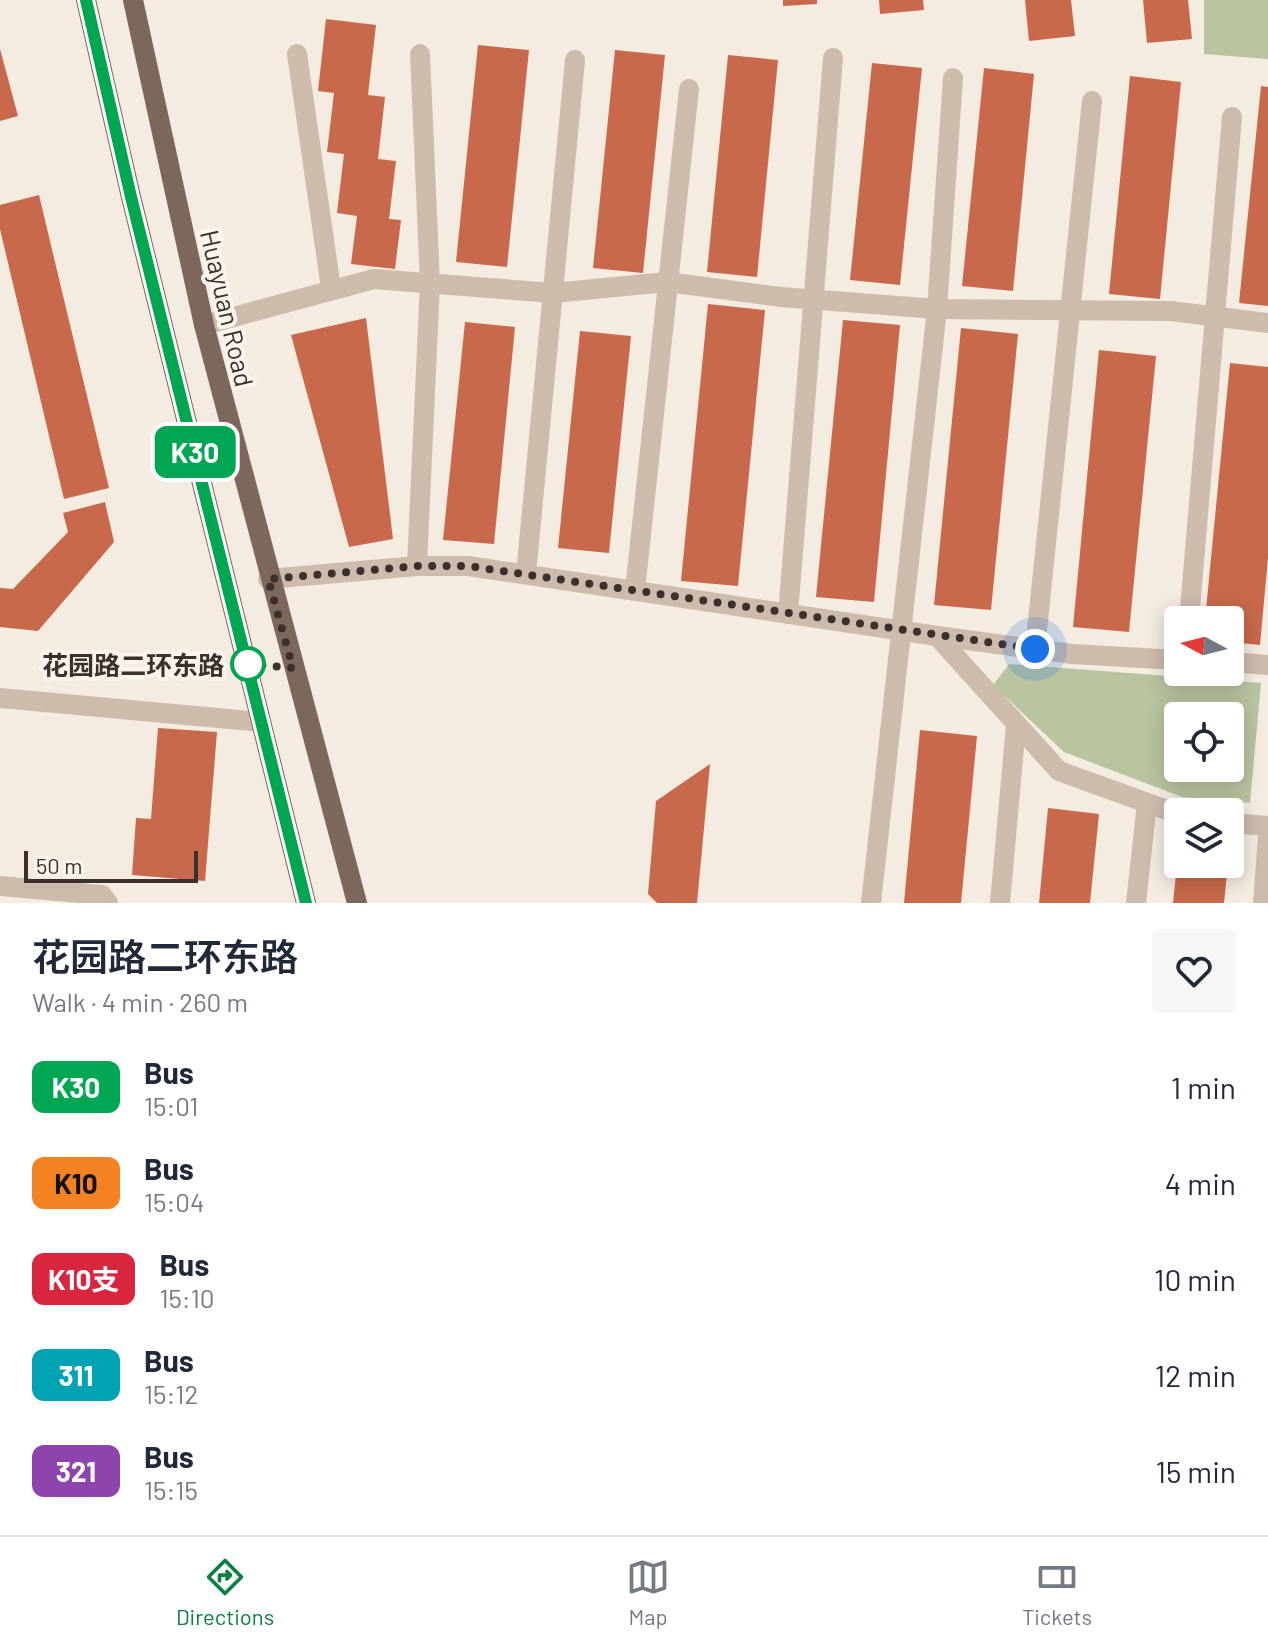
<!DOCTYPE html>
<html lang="en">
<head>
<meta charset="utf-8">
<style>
  body { margin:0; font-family:Barlow,"Noto Sans SC",sans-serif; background:#f6f6f7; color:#1f2937; height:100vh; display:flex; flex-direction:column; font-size:30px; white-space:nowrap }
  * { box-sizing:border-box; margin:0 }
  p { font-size:26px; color:#747a83 }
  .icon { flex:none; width:44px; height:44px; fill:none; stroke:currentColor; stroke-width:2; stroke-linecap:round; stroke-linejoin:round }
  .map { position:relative; height:903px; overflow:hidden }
  .sheet { display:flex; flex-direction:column; background:#fff; flex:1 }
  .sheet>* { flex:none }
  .badge { padding:0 16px; border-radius:12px; font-size:28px; line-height:52px }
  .needle { width:52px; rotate:277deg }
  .tools { position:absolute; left:1164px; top:606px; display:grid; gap:16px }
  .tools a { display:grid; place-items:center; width:80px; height:80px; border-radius:8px; background:#fff; box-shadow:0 4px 20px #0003; font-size:40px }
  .scale { position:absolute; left:24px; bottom:20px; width:174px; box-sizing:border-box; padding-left:8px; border:4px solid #3b302b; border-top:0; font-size:22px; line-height:28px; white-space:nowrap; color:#3b302b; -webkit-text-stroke:6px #fbf5ee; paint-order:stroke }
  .you { position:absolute; width:40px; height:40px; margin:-20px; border:6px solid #fff; border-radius:50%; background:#1a73e8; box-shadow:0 0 0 12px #1a73e833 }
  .map>.badge { position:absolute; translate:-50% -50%; box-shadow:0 0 0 4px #fff }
  .round { display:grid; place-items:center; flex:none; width:84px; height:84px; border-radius:8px; background:#f6f6f7 }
  .summary { display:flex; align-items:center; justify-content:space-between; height:136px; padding:0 32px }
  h1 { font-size:38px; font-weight:600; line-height:60px }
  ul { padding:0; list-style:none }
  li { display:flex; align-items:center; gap:24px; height:96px; padding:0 32px }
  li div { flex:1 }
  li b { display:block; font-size:30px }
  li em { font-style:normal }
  li .badge { min-width:88px; font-weight:700; text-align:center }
  .menu { display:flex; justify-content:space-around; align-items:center; height:112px; border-top:2px solid #e0e1e3; background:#fff; font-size:22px; color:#747a83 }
  .menu a { display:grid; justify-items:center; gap:4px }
  .menu .on { color:#0b8043 }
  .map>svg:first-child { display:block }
</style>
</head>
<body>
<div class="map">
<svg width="1268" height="903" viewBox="0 0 1268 903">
  <rect width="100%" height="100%" fill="#f4ebe1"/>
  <g fill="#b8c4a0" fill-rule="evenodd">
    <path d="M 1204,0 L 1268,0 L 1268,59 L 1204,54 Z"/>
    <path d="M 1009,664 L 1261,683 L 1250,803 L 1182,797 L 1064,752 L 993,685 ZM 1178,716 L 1230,716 L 1230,768 L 1178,768 Z"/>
  </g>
  <g fill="#c8694b">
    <path d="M 783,0 L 817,0 L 817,4 L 783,6 Z"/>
    <path d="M 879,0 L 923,0 L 924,10 L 880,14 Z"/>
    <path d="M 1025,0 L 1071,0 L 1075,36 L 1029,41 Z"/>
    <path d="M 1143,0 L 1188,0 L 1192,39 L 1147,43 Z"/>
    <path d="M 326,19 L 376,25 L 368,95 L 385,97 L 378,159 L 396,161 L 389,219 L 401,220 L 395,269 L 351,264 L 357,216 L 337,213 L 344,154 L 327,152 L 334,93 L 318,91 Z"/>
    <path d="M 478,45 L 529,50 L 507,267 L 456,262 Z"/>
    <path d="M 0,49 L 18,116 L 0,121 Z"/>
    <path d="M 615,50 L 665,55 L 643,273 L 593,268 Z"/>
    <path d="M 728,55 L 778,60 L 757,277 L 707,272 Z"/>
    <path d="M 872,63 L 922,68 L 900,285 L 850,280 Z"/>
    <path d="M 984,68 L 1034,74 L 1013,291 L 962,286 Z"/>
    <path d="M 1130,76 L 1181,82 L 1160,299 L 1109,294 Z"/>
    <path d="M 1261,86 L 1268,87 L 1268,306 L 1239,303 Z"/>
    <path d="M 39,195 L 109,488 L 64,499 L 0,229 L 0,205 Z"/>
    <path d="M 708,304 L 765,310 L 738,586 L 681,581 Z"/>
    <path d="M 366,318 L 393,539 L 349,547 L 291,335 Z"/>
    <path d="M 843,320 L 900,325 L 874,602 L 816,597 Z"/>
    <path d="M 465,322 L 515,327 L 494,544 L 443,540 Z"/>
    <path d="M 961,328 L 1018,334 L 991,610 L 934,605 Z"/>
    <path d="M 580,331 L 631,336 L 609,553 L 558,548 Z"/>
    <path d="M 1099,350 L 1156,356 L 1129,632 L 1073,627 Z"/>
    <path d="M 1230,363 L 1268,367 L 1268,558 L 1260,645 L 1230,642 L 1230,620 L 1205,620 Z"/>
    <path d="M 105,502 L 114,542 L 38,631 L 0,627 L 0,588 L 13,589 L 68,532 L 63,513 Z"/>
    <path d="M 158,728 L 217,732 L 205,881 L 132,875 L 136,818 L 151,819 Z"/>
    <path d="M 920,730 L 977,736 L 961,903 L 904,903 Z"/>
    <path d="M 710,764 L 697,903 L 657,903 L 648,894 L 656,801 Z"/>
    <path d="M 1048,808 L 1099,814 L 1090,903 L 1039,903 Z"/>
    <path d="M 1177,864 L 1228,864 L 1224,903 L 1173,903 Z"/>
  </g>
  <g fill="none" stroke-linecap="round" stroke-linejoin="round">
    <g stroke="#cdbbac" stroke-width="20">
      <path d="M 297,54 L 331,288"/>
      <path d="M 204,325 L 374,279 L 553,293 L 667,282 L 781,297 L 937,309 L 1170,311 L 1268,323"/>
      <path d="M 417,566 L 430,283 L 420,54"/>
      <path d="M 526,574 L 575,60"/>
      <path d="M 268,579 L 417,566 L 468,566 L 937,636 L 1059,771 L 1178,814"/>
      <path d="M 635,590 L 689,89"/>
      <path d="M 788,614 L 833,58"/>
      <path d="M 1189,620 L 1232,117"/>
      <path d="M 937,636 L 1072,654 L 1178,660"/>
      <path d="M 1035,649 L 1092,101"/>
      <path d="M 1230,662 L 1268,665"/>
      <path d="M 0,698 L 261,722"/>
      <path d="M 1230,823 L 1268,826"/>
      <path d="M 0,886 L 102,895 L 108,903"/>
      <path d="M 871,903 L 937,309 L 953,78"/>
      <path d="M 1000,903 L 1016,725"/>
      <path d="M 1136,903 L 1147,803"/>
      <path d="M 1263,903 L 1268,836"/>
    </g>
    <g stroke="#7d675c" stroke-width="20">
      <path d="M 86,0 L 131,197 L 306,903"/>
      <path d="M 133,0 L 204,325 L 357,903"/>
    </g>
  </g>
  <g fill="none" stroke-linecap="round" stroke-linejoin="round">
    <defs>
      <path id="line" d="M 86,0 L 131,197 L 306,903"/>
    </defs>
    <use href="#line" stroke="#fff" stroke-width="18"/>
    <use href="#line" stroke="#00a651" stroke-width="12"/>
    <path stroke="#3b302b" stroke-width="8" stroke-dasharray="0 14.4" d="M 248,664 L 293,668 L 268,579 L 417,566 L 468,566 L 1035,649"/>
  </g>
  <circle fill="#fff" stroke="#00a651" stroke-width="4" cx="248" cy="664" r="16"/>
  <g text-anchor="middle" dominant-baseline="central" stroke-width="8" stroke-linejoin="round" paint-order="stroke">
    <g font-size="26" fill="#3b302b" stroke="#fbf5ee">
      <text transform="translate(228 308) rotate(77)">Huayuan Road</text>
    </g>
    <g font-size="26" font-weight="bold" fill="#3b302b" stroke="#fbf5ee" text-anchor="end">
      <text x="224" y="664">花园路二环东路</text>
    </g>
  </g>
</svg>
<div class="tools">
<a><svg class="needle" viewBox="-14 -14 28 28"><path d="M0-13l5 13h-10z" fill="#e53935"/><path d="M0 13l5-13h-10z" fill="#747a83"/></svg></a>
<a><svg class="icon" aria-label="locate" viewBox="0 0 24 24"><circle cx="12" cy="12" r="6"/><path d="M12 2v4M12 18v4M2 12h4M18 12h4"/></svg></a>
<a><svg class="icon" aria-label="layers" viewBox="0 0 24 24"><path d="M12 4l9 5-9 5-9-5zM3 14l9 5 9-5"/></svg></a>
</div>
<div class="scale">50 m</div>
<div class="you" style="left:1035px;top:649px"></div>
<b class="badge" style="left:195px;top:452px;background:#00a651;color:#fff">K30</b>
</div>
<section class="sheet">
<div class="summary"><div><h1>花园路二环东路</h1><p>Walk · 4 min · 260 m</p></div><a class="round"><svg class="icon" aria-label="heart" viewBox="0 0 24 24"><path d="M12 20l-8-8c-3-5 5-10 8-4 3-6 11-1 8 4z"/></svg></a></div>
<ul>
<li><span class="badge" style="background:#00a651;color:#fff">K30</span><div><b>Bus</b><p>15:01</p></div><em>1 min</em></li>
<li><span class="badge" style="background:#f58220;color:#111">K10</span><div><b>Bus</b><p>15:04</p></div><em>4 min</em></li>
<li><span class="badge" style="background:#d7263d;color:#fff">K10支</span><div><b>Bus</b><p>15:10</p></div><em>10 min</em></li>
<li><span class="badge" style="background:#00a3b4;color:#fff">311</span><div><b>Bus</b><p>15:12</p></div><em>12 min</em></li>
<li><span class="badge" style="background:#8e44ad;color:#fff">321</span><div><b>Bus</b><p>15:15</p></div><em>15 min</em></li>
</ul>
</section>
<nav class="menu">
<a class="on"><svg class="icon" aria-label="directions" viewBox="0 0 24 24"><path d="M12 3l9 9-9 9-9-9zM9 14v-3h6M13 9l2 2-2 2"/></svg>Directions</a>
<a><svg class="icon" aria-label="map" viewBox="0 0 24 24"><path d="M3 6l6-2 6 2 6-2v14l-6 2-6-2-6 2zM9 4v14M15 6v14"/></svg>Map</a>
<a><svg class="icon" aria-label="tickets" viewBox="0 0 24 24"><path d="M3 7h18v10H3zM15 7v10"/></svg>Tickets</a>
</nav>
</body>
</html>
